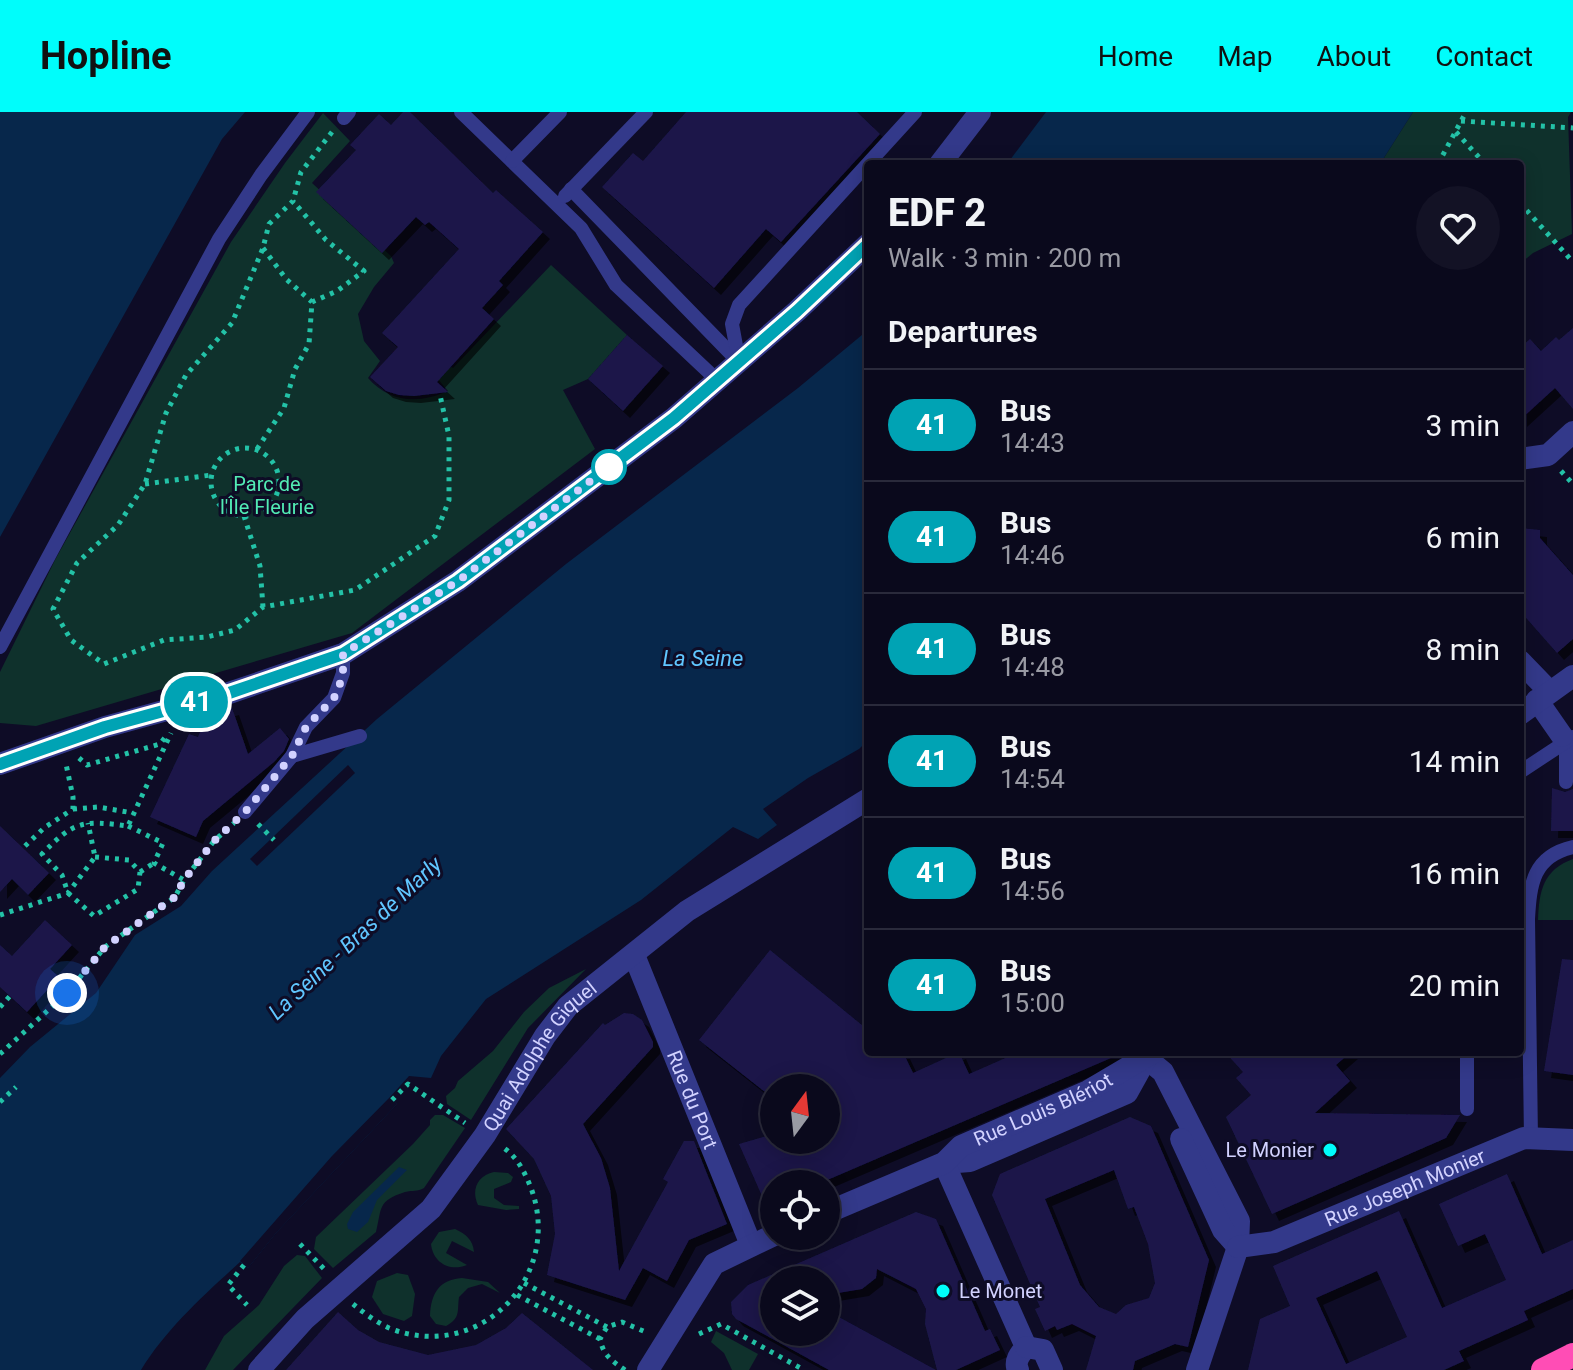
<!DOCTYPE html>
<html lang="en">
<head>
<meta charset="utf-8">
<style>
  body { margin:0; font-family:Roboto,sans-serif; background:#131225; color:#f1f3f6; height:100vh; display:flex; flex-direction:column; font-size:30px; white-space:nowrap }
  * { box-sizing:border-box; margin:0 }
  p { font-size:26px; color:#999aa3 }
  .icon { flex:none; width:44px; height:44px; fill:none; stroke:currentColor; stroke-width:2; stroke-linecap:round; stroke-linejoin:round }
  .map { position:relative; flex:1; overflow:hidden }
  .sheet { position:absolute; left:864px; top:48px; width:660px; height:896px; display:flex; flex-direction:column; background:#0a091c; border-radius:8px; box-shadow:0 4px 20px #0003,0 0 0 2px #2a2a3b }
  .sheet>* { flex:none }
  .badge { padding:0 16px; border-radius:26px; font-size:28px; line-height:52px }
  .needle { width:52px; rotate:15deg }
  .controls { position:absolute; left:760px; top:962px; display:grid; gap:16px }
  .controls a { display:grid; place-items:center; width:80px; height:80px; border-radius:50%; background:#0a091c; box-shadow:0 4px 20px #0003,0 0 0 2px #2a2a3b; font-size:40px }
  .you { position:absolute; width:40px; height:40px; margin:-20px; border:6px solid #fff; border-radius:50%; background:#1a73e8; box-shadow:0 0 0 12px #1a73e833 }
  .map>.badge { position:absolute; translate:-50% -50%; box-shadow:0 0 0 4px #fff }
  h2 { padding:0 24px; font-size:30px; line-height:72px }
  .round { display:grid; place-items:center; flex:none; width:84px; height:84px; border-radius:42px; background:#131225 }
  .overview { display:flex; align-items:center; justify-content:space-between; height:136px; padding:0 24px }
  h1 { font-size:38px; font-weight:800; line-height:60px }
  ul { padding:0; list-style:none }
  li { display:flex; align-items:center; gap:24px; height:112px; padding:0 24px; border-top:2px solid #2a2a3b }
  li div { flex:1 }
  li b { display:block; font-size:30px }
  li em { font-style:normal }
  li .badge { min-width:88px; font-weight:700; text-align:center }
  header { display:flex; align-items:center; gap:48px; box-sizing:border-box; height:112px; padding:0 40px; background:#00fdfb; color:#111 }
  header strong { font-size:38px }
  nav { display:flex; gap:44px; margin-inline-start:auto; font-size:28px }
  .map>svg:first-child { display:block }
</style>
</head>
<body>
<header>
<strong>Hopline</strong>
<nav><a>Home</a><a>Map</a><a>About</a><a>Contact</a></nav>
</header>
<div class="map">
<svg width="1573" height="1258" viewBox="0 0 1573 1258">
  <defs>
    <filter id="shadow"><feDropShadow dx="7" dy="7" stdDeviation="0" flood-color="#0009"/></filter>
  </defs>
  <rect width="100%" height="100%" fill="#0e0c26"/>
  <g fill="#0f312c">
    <path d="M 1413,0 L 1571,0 L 1568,5 L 1572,122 L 1533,141 L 1520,152 L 1520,52 L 1380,52 Z"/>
    <path d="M 323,1 L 350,29 L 312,71 L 391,144 L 394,151 L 374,175 L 358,202 L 364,229 L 380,249 L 368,266 C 390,291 419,292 448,279 L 436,265 L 447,252 L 453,256 L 551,153 L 627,223 L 588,267 L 563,278 L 595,337 L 352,521 L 36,614 L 0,611 L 0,560 L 55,448 L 231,130 L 285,51 Z"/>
    <path d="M 1573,747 L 1573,808 L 1538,808 C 1539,779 1543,758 1573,747 Z"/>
    <path d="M 586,857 L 528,916 L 471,1008 L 447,992 L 446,984 L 455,976 L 458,969 L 493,939 L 524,900 L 549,876 Z"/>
    <path d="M 435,1003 L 443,1003 L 465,1016 L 424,1076 C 417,1080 413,1078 405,1080 C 377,1089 382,1096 376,1120 L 333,1156 L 314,1137 L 316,1125 L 413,1032 L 430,1013 L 430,1008 Z"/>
    <path d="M 494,1060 L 508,1061 L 513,1065 L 511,1070 L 494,1077 L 494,1086 L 504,1093 L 519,1094 L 519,1097 L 506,1098 L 478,1093 C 471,1078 477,1064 494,1060 Z"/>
    <path d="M 455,1117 C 466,1122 473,1128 474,1140 L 452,1129 L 446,1141 L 467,1153 C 450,1160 433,1151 431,1132 L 439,1120 Z"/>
    <path d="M 297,1143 L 305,1144 L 322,1166 L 233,1258 L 205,1258 L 224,1224 L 259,1193 L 284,1154 Z"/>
    <path d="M 397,1161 L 408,1163 L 415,1182 L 412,1204 L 404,1209 L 383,1202 L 372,1185 L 377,1169 Z"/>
    <path d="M 462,1166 L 488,1170 L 500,1181 L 482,1172 L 468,1176 L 459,1185 C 457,1199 461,1206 446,1214 L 436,1212 L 430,1204 C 431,1181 439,1168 462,1166 Z"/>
    <path d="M 716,1219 L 758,1242 L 749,1258 L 732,1258 L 724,1241 L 711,1230 Z"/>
  </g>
  <g fill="#07274b">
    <path d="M 0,0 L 245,0 L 222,27 L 0,425 Z"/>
    <path d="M 1046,0 L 1413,0 L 1380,52 L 1007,52 Z"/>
    <path d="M 868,218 L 868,628 L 859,637 L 808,666 L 763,697 L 777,713 L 758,727 L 733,715 L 641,788 L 486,887 L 441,944 L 431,966 L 409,964 L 390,985 L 397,992 L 276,1121 L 248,1156 L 240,1150 C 205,1182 166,1217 141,1258 L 0,1258 L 0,966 L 30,935 L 96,881 L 135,823 L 181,794 L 212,759 L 377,607 L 566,452 L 798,276 Z"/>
    <path d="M 399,1055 L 407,1058 L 377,1088 L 368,1110 L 357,1120 L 348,1117 L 347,1112 L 353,1100 Z"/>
  </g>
  <g fill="#0e0c26">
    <path d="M 348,653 L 355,661 L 257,754 L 250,747 Z"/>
    <path d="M 390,985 L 397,992 L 276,1121 L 248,1156 L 240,1149 L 332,1044 Z"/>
  </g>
  <g fill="#1b1749" fill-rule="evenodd" filter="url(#shadow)">
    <path d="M 403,0 L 410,0 L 493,81 L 496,78 L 543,120 L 499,169 L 503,173 L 482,196 L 494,207 L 437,270 L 448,280 L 414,284 L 399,283 L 386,279 L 370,265 L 398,235 L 382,221 L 459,137 L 429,110 L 425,113 L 416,105 L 382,141 L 316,80 L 356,38 L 350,33 L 379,2 L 391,13 Z"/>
    <path d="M 686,0 L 857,0 L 880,22 L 781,130 L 766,117 L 714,176 L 602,75 L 633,41 L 643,49 Z"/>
    <path d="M 1573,216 L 1573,297 L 1555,276 L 1520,308 L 1520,236 L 1530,227 L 1541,239 L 1556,225 L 1559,228 Z"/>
    <path d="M 627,223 L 663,254 L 623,299 L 588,267 Z"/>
    <path d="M 1520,416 L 1540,418 L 1540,426 L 1573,463 L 1573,527 L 1557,541 L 1520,499 Z"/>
    <path d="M 232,596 L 248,642 L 280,616 L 289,627 L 284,639 L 274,650 L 203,709 L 196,725 L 150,705 L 189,622 L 198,625 L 207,603 Z"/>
    <path d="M 1552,676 L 1565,680 L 1573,677 L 1573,719 L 1551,719 Z"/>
    <path d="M 0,714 L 49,761 L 28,783 L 12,767 L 0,780 Z"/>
    <path d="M 45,808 L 72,833 L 50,857 L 59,865 L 27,900 L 0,875 L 0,833 L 12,844 Z"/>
    <path d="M 770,838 L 868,918 L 868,940 L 903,940 L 913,961 L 959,940 L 969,962 L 1019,940 L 1125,940 L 818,1072 L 774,1072 L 773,1109 L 739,1032 L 774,1022 L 774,1028 L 826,1028 L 826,976 L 774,976 L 774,987 L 699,928 Z"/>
    <path d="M 1562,847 L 1573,848 L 1573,963 L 1544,959 Z"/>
    <path d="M 624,901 L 633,902 L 642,908 L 653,930 L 653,935 L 583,1012 L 601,1046 L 610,1076 L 619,1159 L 668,1070 L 663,1067 L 684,1029 L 694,1029 L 727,1112 L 689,1128 L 667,1169 L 643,1156 L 625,1188 L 547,1163 L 555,1122 L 551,1084 L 534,1047 L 506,1017 L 603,911 L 605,913 Z"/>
    <path d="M 1225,940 L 1351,940 L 1336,953 L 1350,969 L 1315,1001 L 1460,1003 L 1446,1026 L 1272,1102 L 1226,1005 L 1251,983 L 1236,966 L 1243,960 Z"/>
    <path d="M 1130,1005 L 1151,1014 L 1209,1148 L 1188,1235 L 1175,1232 L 1135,1249 L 1133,1258 L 1086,1258 L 1096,1224 L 1072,1212 L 1057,1218 L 1055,1214 L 1045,1219 L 1035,1197 L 1040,1195 L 992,1083 L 1000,1062 ZM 1114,1058 L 1128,1097 L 1134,1095 L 1148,1132 L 1155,1171 L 1149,1186 L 1126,1193 L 1116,1202 L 1099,1195 L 1080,1173 L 1045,1087 Z"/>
    <path d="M 1507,1062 L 1542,1142 L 1573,1128 L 1573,1177 L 1524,1199 L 1528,1208 L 1459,1239 L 1464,1249 L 1444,1258 L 1248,1258 L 1260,1207 L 1290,1194 L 1273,1154 L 1399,1099 L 1442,1196 L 1506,1168 L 1485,1122 L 1458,1134 L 1439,1092 ZM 1377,1159 L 1407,1225 L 1346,1252 L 1316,1186 Z"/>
    <path d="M 916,1100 L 936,1107 L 985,1219 L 990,1217 L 1000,1238 L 956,1258 L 937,1258 L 925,1212 L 926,1197 L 916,1177 L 877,1157 L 876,1166 L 862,1177 L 826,1183 L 826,1168 L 774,1168 L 774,1220 L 826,1220 L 826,1198 L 936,1258 L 829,1258 L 736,1207 L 732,1202 L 731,1190 L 748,1173 Z"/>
    <path d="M 338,1200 L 358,1218 L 379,1230 L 428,1243 L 476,1233 L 506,1216 L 522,1201 L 593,1258 L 286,1258 Z"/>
  </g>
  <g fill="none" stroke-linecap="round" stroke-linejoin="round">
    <g stroke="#23c2a7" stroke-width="5" stroke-dasharray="4 6" stroke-linecap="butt">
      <path d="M 1461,9 L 1573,16"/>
      <path d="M 332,20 L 301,60 L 293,89 L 269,112 L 263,136 L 232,211 L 186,263 L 166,301 L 145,372 L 118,413 L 77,451 L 53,497 L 71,528 L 104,552 L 164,528 L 207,525 L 235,518 L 263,495 L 355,478 L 435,424 L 449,388 L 449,324 L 440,283"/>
      <path d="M 1456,20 L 1485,52"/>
      <path d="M 1438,52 L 1466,0"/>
      <path d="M 1520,91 L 1573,150"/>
      <path d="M 263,136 L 286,167 L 312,190"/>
      <circle cx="245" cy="370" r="34"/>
      <path d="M 257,337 L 284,296 L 295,257 L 309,232 L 312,190 L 337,179 L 364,159 L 326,128 L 293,89"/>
      <path d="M 1561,359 L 1573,372"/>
      <path d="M 145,372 L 211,363"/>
      <path d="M 244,404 L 260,454 L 263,495"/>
      <path d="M 79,646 L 87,653 L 160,632 L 167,623"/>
      <path d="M 73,697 L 98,695 L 133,701"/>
      <path d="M 258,712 L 274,728"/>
      <path d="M 128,714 L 163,731 L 154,751 L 184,768"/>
      <path d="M 25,734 L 44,716 L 73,697 L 73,685 L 66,652"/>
      <path d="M 95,745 L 129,748 L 140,760 L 138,777 L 94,804 L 68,781 L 62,763 L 42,742 C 74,709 82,708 128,714 L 171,621"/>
      <path d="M 140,760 L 154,751"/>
      <path d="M 0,803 L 68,781 L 95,745 L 88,711"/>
      <path d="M 0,895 L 10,884"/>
      <path d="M 0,942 L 67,881 L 105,835 L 175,785 L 184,768 L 214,729 L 234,711"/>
      <path d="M 392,988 L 408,972 L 465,1011"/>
      <path d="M 0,990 L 16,975"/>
      <path d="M 300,1132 L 327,1160"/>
      <path d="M 244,1153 L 228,1173 L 247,1193"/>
      <path d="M 524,1171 L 607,1215"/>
      <path d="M 517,1183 L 600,1227"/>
      <path d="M 353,1192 C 364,1201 376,1210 389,1216 C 479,1252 564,1165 531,1076 C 525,1061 518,1046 504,1036"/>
      <path d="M 699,1222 L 721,1212 L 804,1258"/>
      <path d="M 625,1258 C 612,1249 603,1243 600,1227 L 607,1215 L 622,1210 L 648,1221"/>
    </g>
    <g stroke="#33398a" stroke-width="14">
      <path d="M 461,0 L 581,116 L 616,173 L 716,267"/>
      <path d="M 344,6 L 349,0"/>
      <path d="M 512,49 L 560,0"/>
      <path d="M 571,77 L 739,250"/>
      <path d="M 565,84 L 646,0"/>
      <path d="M 739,250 L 732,212 L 739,193 L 915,0"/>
      <path d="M 0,535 L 219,127 L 261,63 L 308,0"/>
      <path d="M 1562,625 L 1566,630 L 1566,670"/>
      <path d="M 292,644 L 360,624"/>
      <path d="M 1520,660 L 1573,625"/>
      <path d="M 245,700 L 292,644 L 306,615 L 334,586 L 343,561 L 343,542"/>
      <path d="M 1467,997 L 1467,940"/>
      <path d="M 1531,1027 L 1528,807 C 1530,772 1533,744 1573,735"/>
    </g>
    <g stroke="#33398a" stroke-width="22">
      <path d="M 940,52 L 980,0"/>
      <path d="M 1520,347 L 1548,343 L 1573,320"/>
      <path d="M 1520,549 L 1549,579"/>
      <path d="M 1537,588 L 1562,624"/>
      <path d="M 1520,602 L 1573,564"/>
      <path d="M 0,652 L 105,615 L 229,581 L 343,542 L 458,469 L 674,306 L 797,199 L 868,132"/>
      <path id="s1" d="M 634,843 L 751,1133"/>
      <path d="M 1146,946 L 1163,960 L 1239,1109 L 1238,1135 L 1197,1258"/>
      <path d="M 1181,1027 L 1223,1118 L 1238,1135"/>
      <path d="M 944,1051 L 970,1049 L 1127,981 L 1147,945"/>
      <path d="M 944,1051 L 1026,1235 C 1020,1242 1014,1249 1018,1258"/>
      <path id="s2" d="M 826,1101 L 944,1051 L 961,1034 L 1088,979 L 1154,940"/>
      <path id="s3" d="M 1238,1135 L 1274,1130 L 1524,1026 L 1573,1028"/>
      <path d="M 1026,1235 L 1043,1238 L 1052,1258"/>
      <path id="s4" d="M 259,1258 L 305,1207 L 431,1097 L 485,1023 L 545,924 L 568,894 L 687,799 L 868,687"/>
      <path d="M 648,1258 L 714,1152 L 774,1123"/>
    </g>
    <path stroke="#ff4db5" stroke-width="24" d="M 1543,1258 L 1573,1243"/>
  </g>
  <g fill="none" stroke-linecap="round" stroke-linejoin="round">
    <defs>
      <path id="line" d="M 0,652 L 105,615 L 229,581 L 343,542 L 458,469 L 674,306 L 797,199 L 868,132"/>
    </defs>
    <use href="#line" stroke="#fff" stroke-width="18"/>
    <use href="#line" stroke="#00a3b4" stroke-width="12"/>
    <path stroke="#d2d2ff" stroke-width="8" stroke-dasharray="0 14.4" d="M 67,881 L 105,835 L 175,785 L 184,768 L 214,729 L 245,700 L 292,644 L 306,615 L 334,586 L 339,575 L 343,561 L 343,542 L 458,469 L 609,355"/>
  </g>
  <circle fill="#fff" stroke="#00a3b4" stroke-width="4" cx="609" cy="355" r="16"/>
  <g fill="#00fdfb" stroke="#0e0c26" stroke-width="3">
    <circle cx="1330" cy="1038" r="8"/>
    <circle cx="943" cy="1179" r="8"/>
  </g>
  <g text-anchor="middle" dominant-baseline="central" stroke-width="6" stroke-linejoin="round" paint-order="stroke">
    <g font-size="20" fill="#52ebb4" stroke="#0e0c26">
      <text x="267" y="372">Parc de<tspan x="267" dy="23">l'Île Fleurie</tspan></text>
    </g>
    <g font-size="20" fill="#d2d2ff" stroke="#0e0c26">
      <text stroke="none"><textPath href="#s4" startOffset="424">Quai Adolphe Giquel</textPath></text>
      <text stroke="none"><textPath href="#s1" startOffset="156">Rue du Port</textPath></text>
      <text stroke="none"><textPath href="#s2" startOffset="242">Rue Louis Blériot</textPath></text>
      <text stroke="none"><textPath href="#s3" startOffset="178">Rue Joseph Monier</textPath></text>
    </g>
    <g font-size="20" fill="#d2d2ff" stroke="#0e0c26" text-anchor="end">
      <text x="1314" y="1038">Le Monier</text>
      <text x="959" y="1179" text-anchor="start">Le Monet</text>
    </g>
    <g font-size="22" font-style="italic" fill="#60c6ff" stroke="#0e0c26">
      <text x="703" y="546">La Seine</text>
      <text transform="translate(355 826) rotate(-43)">La Seine - Bras de Marly</text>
    </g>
  </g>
</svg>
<div class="controls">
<a><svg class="needle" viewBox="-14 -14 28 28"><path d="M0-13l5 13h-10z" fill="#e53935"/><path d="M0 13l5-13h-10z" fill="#999aa3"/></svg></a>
<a><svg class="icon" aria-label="locate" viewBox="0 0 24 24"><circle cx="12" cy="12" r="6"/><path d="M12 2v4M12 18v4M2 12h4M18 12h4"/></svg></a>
<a><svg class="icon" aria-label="layers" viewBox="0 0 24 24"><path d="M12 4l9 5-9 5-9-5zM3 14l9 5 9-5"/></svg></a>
</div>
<div class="you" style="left:67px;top:881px"></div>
<b class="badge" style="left:196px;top:590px;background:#00a3b4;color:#fff">41</b>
<section class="sheet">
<div class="overview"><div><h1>EDF 2</h1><p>Walk · 3 min · 200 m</p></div><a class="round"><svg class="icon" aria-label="heart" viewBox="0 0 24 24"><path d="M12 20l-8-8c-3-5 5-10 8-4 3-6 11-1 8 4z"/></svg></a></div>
<h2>Departures</h2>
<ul>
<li><span class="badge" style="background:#00a3b4;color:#fff">41</span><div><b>Bus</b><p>14:43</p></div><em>3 min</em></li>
<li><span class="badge" style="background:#00a3b4;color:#fff">41</span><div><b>Bus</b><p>14:46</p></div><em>6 min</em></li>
<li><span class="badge" style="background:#00a3b4;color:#fff">41</span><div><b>Bus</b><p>14:48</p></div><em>8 min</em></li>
<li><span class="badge" style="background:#00a3b4;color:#fff">41</span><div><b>Bus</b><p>14:54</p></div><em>14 min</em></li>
<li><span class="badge" style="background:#00a3b4;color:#fff">41</span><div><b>Bus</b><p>14:56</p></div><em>16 min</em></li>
<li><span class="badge" style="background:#00a3b4;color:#fff">41</span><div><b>Bus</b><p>15:00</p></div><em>20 min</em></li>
</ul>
</section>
</div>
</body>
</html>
